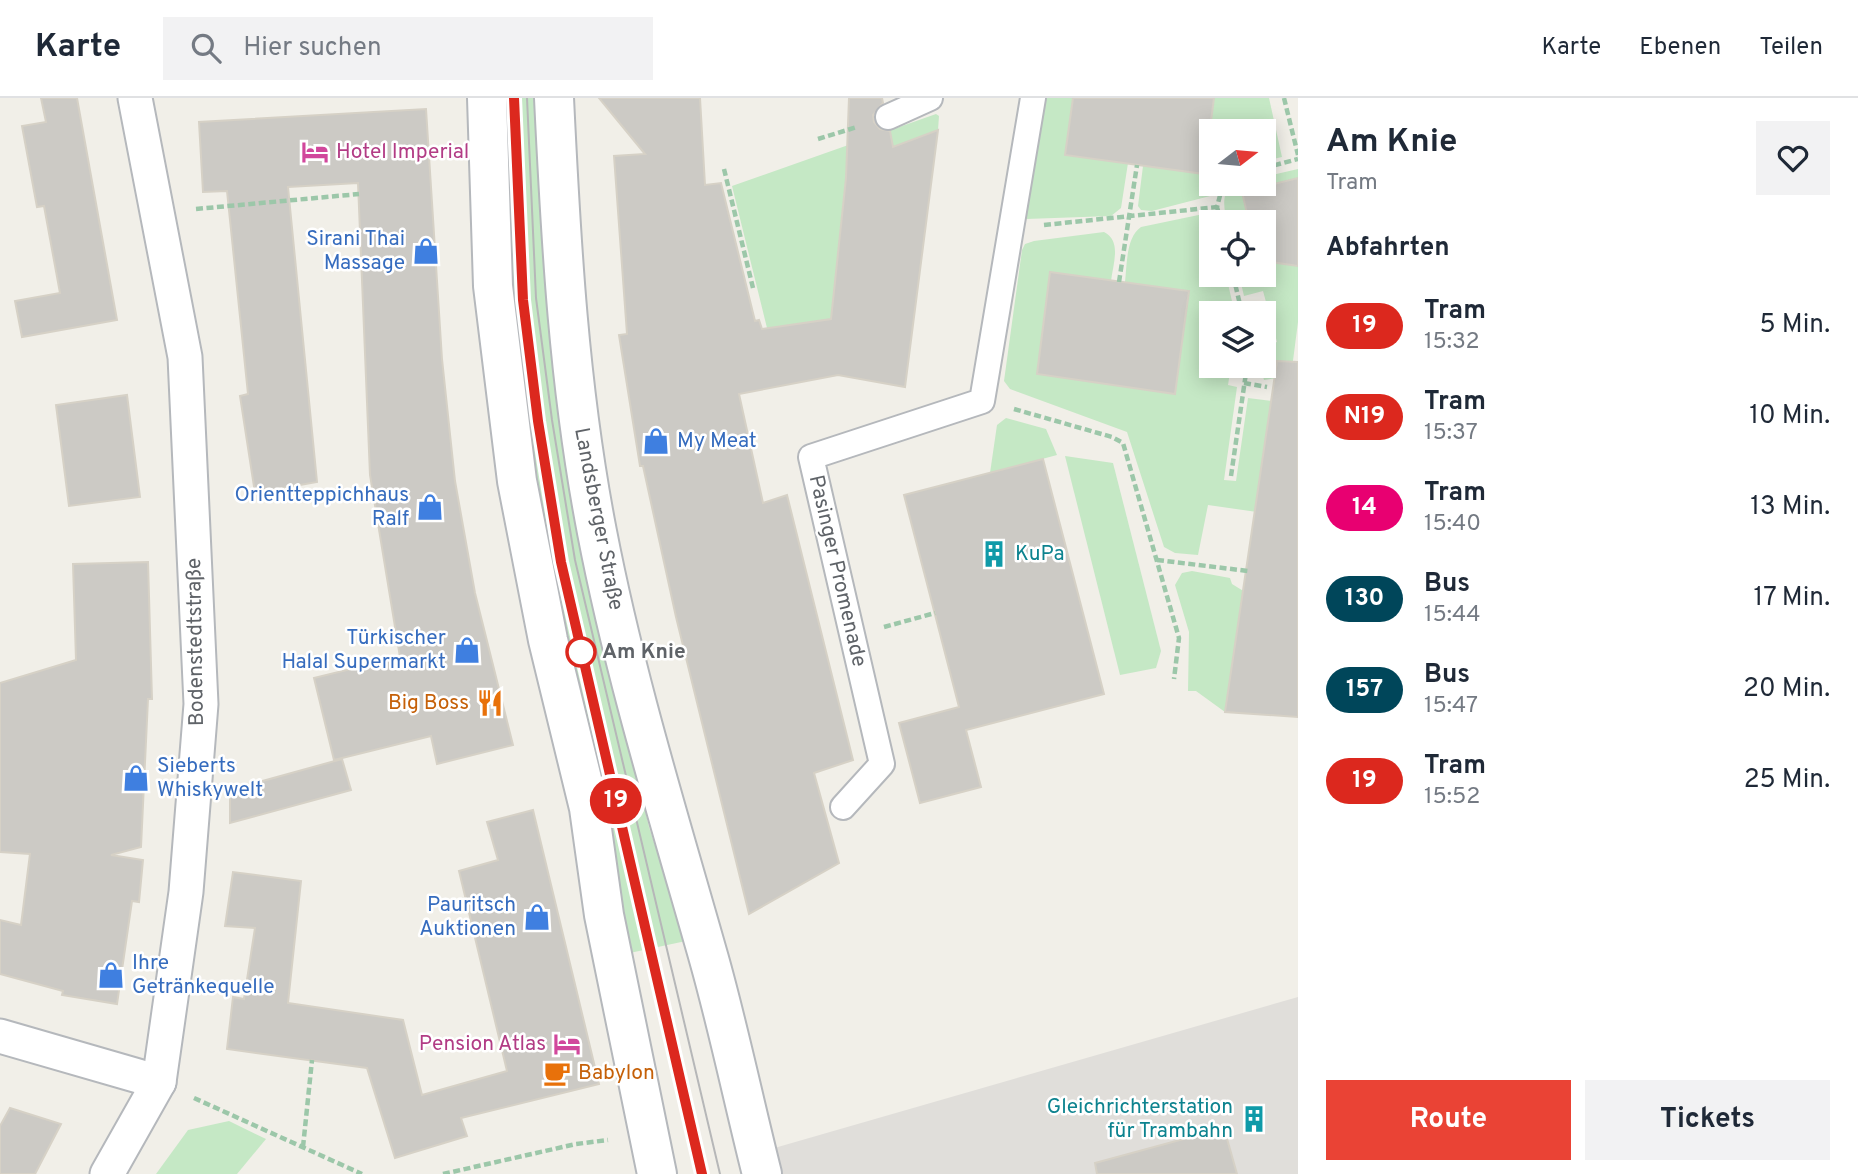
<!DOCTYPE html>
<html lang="de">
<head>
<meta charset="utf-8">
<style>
  body { margin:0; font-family:Overpass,sans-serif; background:#f2f2f3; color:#1f2937; height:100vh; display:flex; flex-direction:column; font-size:26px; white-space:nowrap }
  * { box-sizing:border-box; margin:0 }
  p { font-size:23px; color:#747a83 }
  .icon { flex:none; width:38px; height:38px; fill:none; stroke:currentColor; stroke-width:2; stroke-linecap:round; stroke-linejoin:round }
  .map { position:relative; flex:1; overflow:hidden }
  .details { display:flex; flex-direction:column; background:#fff; width:560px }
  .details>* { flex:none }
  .badge { padding:0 14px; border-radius:23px; font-size:24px; line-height:46px }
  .needle { width:46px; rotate:74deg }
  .buttons { position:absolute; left:1199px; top:21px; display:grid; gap:14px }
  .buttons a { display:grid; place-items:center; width:77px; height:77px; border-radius:0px; background:#fff; box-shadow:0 4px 18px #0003; font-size:35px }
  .map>.badge { position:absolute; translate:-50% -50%; box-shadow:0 0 0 4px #fff }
  h2 { padding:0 28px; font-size:26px; line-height:63px }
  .round { display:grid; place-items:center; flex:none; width:74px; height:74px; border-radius:0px; background:#f2f2f3 }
  .headline { display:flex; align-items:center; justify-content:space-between; height:119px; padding:0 28px }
  h1 { font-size:33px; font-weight:700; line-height:52px }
  .primary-button { display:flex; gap:14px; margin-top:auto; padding:14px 28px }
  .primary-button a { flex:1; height:80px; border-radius:0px; background:#ea4335; color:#fff; font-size:28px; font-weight:700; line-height:80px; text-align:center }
  .primary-button a+a { background:#f2f2f3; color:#1f2937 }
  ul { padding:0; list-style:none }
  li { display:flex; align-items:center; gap:21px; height:91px; padding:0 28px }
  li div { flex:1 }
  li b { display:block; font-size:26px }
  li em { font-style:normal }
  li .badge { min-width:77px; font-weight:700; text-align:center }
  header { display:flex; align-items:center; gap:42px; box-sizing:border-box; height:98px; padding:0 35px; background:#fff; border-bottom:2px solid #e0e1e3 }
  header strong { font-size:33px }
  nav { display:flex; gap:38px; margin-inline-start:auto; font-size:24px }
  .search { width:490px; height:63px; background:#f2f2f3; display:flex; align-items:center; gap:18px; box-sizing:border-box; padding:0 24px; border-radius:0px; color:#747a83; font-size:26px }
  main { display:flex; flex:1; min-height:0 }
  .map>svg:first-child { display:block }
</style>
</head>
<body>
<header>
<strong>Karte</strong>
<div class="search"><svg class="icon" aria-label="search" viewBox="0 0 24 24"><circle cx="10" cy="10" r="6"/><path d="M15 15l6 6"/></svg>Hier suchen</div>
<nav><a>Karte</a><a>Ebenen</a><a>Teilen</a></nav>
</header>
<main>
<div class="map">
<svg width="1298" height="1076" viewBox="0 0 1298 1076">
  <rect width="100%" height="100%" fill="#f1efe8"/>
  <path fill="#e0deda" d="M 1298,899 L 1298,1076 L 777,1076 L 771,1051 Z"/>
  <g fill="#c5e8c5">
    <path d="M 502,0 L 540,0 L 586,460 L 649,729 L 686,843 L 625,856 L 612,734 L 551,465 L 527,326 L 511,202 Z"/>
    <path d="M 1044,0 L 1073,0 L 1065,57 L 1128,65 L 1121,110 L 1111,118 L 1026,121 Z"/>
    <path d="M 1214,0 L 1269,0 L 1282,59 L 1264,63 L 1264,33 L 1211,33 L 1211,86 L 1214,86 L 1210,98 L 1152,113 L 1141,112 L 1138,108 L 1143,68 L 1204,75 Z"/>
    <path d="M 936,16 L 939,18 L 938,32 L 847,66 L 831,221 L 767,230 L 732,88 Z"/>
    <path d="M 1298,71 L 1298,80 L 1242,94 L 1249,124 L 1227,124 C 1224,111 1221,96 1232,86 L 1264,86 L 1264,79 Z"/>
    <path d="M 1213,114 L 1215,124 L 1211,124 L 1211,177 L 1226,177 L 1234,212 L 1224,215 L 1211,215 L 1211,268 L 1231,268 L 1228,287 L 1237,289 L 1224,382 L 1236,383 L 1248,300 L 1272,303 L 1257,414 L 1208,407 L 1198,457 L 1175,455 L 1164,449 L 1127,334 L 1010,291 L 1004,283 L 1022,152 L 1025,146 L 1034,143 L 1104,134 C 1122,143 1113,166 1111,183 L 1050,174 L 1037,276 L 1175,295 L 1189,193 L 1125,184 C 1127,167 1126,139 1141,129 Z"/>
    <path d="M 1264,163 L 1298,168 L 1298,224 L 1291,278 L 1264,282 L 1260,268 L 1264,268 L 1264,248 L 1277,244 L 1263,193 L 1244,198 L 1239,177 L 1264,177 Z"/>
    <path d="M 1006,320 L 1046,331 L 1057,357 L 990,375 L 997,327 Z"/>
    <path d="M 1065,358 L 1113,365 L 1161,553 L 1156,570 L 1120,577 Z"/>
    <path d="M 1192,473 L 1230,480 L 1232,486 L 1245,494 L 1225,614 L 1196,593 L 1188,593 L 1189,534 L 1175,487 L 1182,475 Z"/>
    <path d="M 229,1023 L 266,1041 L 237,1076 L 156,1076 L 188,1032 Z"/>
  </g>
  <g fill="#cccac5" stroke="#d6d1c6" stroke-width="2">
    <path d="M 41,0 L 77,0 L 117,222 L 22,239 L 15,203 L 60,195 L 44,108 L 37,109 L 22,28 L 46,24 Z"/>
    <path d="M 599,0 L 700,0 L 705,87 L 721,85 L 755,223 L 759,222 L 762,231 L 831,221 L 846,80 L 849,0 L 882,0 L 883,5 L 873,17 L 874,24 L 880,31 L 890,33 L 893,49 L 938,32 L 905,289 L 838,277 L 739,296 L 763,405 L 787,397 L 853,662 L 814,675 L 839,765 L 749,816 L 676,519 L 643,368 L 640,368 L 619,237 L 627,236 L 614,58 L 645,56 Z"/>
    <path d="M 1073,0 L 1214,0 L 1204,76 L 1065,57 Z"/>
    <path d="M 426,11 L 442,261 L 455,383 L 475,495 L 513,647 L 437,666 L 431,638 L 334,662 L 314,580 L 400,559 L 370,377 L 358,85 L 288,89 L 317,384 L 255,395 L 240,298 L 248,296 L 227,93 L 203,94 L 199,24 Z"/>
    <path d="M 1298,80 L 1298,168 L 1264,163 L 1264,124 L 1249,124 L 1242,94 Z"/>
    <path d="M 1050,174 L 1189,193 L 1175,296 L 1037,276 Z"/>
    <path d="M 1277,263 L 1298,264 L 1298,619 L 1225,614 Z"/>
    <path d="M 127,297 L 140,399 L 69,408 L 56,307 Z"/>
    <path d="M 1043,361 L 1104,596 L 966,632 L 981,689 L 920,705 L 899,625 L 959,609 L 904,397 Z"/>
    <path d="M 148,464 L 152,601 L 148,601 L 141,749 L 111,757 L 143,762 L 139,804 L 132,803 L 117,906 L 62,897 L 63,893 L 0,876 L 0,822 L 21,827 L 30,756 L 0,754 L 0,585 L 76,562 L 73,466 Z"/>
    <path d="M 342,661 L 351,692 L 230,725 L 230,692 Z"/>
    <path d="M 533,712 L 599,986 L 461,1020 L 467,1038 L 395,1060 L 367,970 L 227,951 L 233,899 L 244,901 L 255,830 L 225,828 L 233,774 L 301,783 L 288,905 L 403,922 L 422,997 L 507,973 L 459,773 L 498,762 L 487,724 Z"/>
    <path d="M 10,1010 L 61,1026 L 35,1076 L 0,1076 L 0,1028 Z"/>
    <path d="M 1224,1030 L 1237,1076 L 1097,1076 L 1095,1065 Z"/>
  </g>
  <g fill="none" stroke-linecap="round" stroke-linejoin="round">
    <defs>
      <g id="pedestrian">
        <path d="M 888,19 L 930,0"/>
        <path d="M 843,709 L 882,666 L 811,359 L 982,303 L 1033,0"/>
      </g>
      <g id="minor">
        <path d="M 0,938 L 159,984"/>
        <path d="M 107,1076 L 159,984 L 186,794 L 201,606 L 185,259 L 135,0"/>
      </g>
      <g id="tertiary">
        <path d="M 487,0 L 493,188 L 517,383 L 548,542 L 589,710 L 604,817 L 657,1076"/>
        <path d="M 554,0 C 561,146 569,290 597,434 C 625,579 669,720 709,861 C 729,932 744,1005 762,1076"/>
      </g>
    </defs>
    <use href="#pedestrian" stroke="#b5b8bc" stroke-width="28"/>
    <use href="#minor" stroke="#b5b8bc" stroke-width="37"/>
    <use href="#tertiary" stroke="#b5b8bc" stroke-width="42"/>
    <g stroke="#9cc7a9" stroke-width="4.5" stroke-dasharray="7 3.5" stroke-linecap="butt">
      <path d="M 1284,0 L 1298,57"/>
      <path d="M 818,41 L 857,29"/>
      <path d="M 1264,70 L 1298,61"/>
      <path d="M 724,71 L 753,190"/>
      <path d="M 196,111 L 359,96"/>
      <path d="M 1221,124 L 1217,109 L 1223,86"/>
      <path d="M 1044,127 L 1217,109"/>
      <path d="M 1233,177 L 1242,215"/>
      <path d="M 1119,184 L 1137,67"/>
      <path d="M 1244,285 L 1267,289"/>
      <path d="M 1014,311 L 1112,339 L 1123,345 L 1179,540 L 1174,581"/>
      <path d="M 1231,378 L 1247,268"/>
      <path d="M 1157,462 L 1248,473"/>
      <path d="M 884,529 L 935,515"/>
      <path d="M 194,1000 L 362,1076"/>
      <path d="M 303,1049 L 312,962"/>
      <path d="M 443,1076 L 576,1046 L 608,1042"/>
    </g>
    <use href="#pedestrian" stroke="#fff" stroke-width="24"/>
    <use href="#minor" stroke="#fff" stroke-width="33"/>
    <use href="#tertiary" stroke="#fff" stroke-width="38"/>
    <g stroke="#b6b7b8" stroke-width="2">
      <path d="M 514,0 L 523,202 L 538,323 L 561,464 L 701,1076"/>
      <path d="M 527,0 L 536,200 L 552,322 L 575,462 L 720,1076"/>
    </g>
  </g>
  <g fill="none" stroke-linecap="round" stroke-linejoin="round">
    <defs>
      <path id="line" d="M 514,0 L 523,202 L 538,323 L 561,464 L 702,1076"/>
    </defs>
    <use href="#line" stroke="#fff" stroke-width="16"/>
    <use href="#line" stroke="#dc281e" stroke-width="10"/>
  </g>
  <defs>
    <symbol id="hotel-bare" viewBox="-9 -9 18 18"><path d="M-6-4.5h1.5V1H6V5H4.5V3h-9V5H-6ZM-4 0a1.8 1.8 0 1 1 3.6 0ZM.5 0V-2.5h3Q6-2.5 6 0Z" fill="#d1479c" stroke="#fff" stroke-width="2.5" paint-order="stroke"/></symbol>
    <symbol id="shop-bare" viewBox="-9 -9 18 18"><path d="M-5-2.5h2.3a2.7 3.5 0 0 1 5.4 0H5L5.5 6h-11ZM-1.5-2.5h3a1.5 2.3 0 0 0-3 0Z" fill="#3f7fe0" stroke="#fff" stroke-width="2.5" paint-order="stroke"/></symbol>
    <symbol id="building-bare" viewBox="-9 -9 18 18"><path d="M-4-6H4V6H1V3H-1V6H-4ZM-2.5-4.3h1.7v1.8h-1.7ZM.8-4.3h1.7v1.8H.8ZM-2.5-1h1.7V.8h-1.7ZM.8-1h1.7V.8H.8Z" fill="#0f9aa8" stroke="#fff" stroke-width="2.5" paint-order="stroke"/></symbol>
    <symbol id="restaurant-bare" viewBox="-9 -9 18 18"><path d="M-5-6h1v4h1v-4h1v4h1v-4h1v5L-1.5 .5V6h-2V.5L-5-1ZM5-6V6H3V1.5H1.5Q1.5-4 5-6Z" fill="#e8710a" stroke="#fff" stroke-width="2.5" paint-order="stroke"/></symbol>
    <symbol id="cafe-bare" viewBox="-9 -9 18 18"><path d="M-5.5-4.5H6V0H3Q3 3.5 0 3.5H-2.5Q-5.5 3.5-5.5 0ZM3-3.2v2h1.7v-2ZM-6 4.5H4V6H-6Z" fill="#e8710a" stroke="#fff" stroke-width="2.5" paint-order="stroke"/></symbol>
  </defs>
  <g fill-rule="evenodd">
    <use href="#hotel-bare" x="296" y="35" width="38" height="38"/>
    <use href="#shop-bare" x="407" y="134" width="38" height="38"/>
    <use href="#shop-bare" x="637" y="324" width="38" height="38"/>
    <use href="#shop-bare" x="411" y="390" width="38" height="38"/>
    <use href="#building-bare" x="975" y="437" width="38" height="38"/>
    <use href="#shop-bare" x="448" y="533" width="38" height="38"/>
    <use href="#restaurant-bare" x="471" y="586" width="38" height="38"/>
    <use href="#shop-bare" x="117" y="661" width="38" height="38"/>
    <use href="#shop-bare" x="518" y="800" width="38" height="38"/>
    <use href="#shop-bare" x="92" y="858" width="38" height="38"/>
    <use href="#hotel-bare" x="548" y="927" width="38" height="38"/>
    <use href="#cafe-bare" x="538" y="956" width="38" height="38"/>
    <use href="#building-bare" x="1235" y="1002" width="38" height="38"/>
  </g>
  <circle fill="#fff" stroke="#dc281e" stroke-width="3.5" cx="581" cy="554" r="14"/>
  <g text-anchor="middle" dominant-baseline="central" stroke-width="5" stroke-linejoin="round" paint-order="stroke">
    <g font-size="21" fill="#b23c85" stroke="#fff" text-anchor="start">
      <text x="336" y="54">Hotel Imperial</text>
      <text x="546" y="946" text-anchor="end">Pension Atlas</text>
    </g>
    <g font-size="21" fill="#366cbe" stroke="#fff" text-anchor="end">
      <text x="405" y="141">Sirani Thai<tspan x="405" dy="24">Massage</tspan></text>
      <text x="677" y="343" text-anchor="start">My Meat</text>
      <text x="409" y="397">Orientteppichhaus<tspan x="409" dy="24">Ralf</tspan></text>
      <text x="446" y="540">Türkischer<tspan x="446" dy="24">Halal Supermarkt</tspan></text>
      <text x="157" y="668" text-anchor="start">Sieberts<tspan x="157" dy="24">Whiskywelt</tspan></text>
      <text x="516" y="807">Pauritsch<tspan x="516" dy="24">Auktionen</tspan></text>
      <text x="132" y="865" text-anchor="start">Ihre<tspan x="132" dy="24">Getränkequelle</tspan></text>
    </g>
    <g font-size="21" fill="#5f6368" stroke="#fff">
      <text transform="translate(598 421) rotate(79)">Landsberger Straße</text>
      <text transform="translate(837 473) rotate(77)">Pasinger Promenade</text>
      <text transform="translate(196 544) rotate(-91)">Bodenstedtstraße</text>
    </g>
    <g font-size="21" fill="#0d838f" stroke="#fff" text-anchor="start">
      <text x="1015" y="456">KuPa</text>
      <text x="1233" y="1009" text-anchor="end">Gleichrichterstation<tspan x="1233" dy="24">für Trambahn</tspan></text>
    </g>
    <g font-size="21" font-weight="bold" fill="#5f6368" stroke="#fff" text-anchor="start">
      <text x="602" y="554">Am Knie</text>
    </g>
    <g font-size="21" fill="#c56008" stroke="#fff" text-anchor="end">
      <text x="469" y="605">Big Boss</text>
      <text x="578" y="975" text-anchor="start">Babylon</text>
    </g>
  </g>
</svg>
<div class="buttons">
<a><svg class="needle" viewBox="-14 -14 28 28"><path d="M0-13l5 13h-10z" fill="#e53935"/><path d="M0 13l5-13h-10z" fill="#747a83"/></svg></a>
<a><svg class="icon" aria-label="locate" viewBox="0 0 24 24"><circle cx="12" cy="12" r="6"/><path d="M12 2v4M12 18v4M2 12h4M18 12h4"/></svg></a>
<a><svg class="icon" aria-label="layers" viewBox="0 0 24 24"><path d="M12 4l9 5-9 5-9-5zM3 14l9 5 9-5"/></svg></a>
</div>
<b class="badge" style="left:616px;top:703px;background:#dc281e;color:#fff">19</b>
</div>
<section class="details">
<div class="headline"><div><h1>Am Knie</h1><p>Tram</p></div><a class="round"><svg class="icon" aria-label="heart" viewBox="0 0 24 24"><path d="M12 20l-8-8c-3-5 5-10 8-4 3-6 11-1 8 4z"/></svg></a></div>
<h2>Abfahrten</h2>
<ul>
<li><span class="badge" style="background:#dc281e;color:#fff">19</span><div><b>Tram</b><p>15:32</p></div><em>5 Min.</em></li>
<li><span class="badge" style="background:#dc281e;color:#fff">N19</span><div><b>Tram</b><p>15:37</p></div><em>10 Min.</em></li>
<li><span class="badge" style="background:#e80071;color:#fff">14</span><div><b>Tram</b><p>15:40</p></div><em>13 Min.</em></li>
<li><span class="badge" style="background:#00465a;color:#fff">130</span><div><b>Bus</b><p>15:44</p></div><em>17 Min.</em></li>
<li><span class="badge" style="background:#00465a;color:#fff">157</span><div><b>Bus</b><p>15:47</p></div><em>20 Min.</em></li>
<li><span class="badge" style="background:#dc281e;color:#fff">19</span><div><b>Tram</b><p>15:52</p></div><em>25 Min.</em></li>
</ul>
<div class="primary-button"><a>Route</a><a>Tickets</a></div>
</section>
</main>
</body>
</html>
